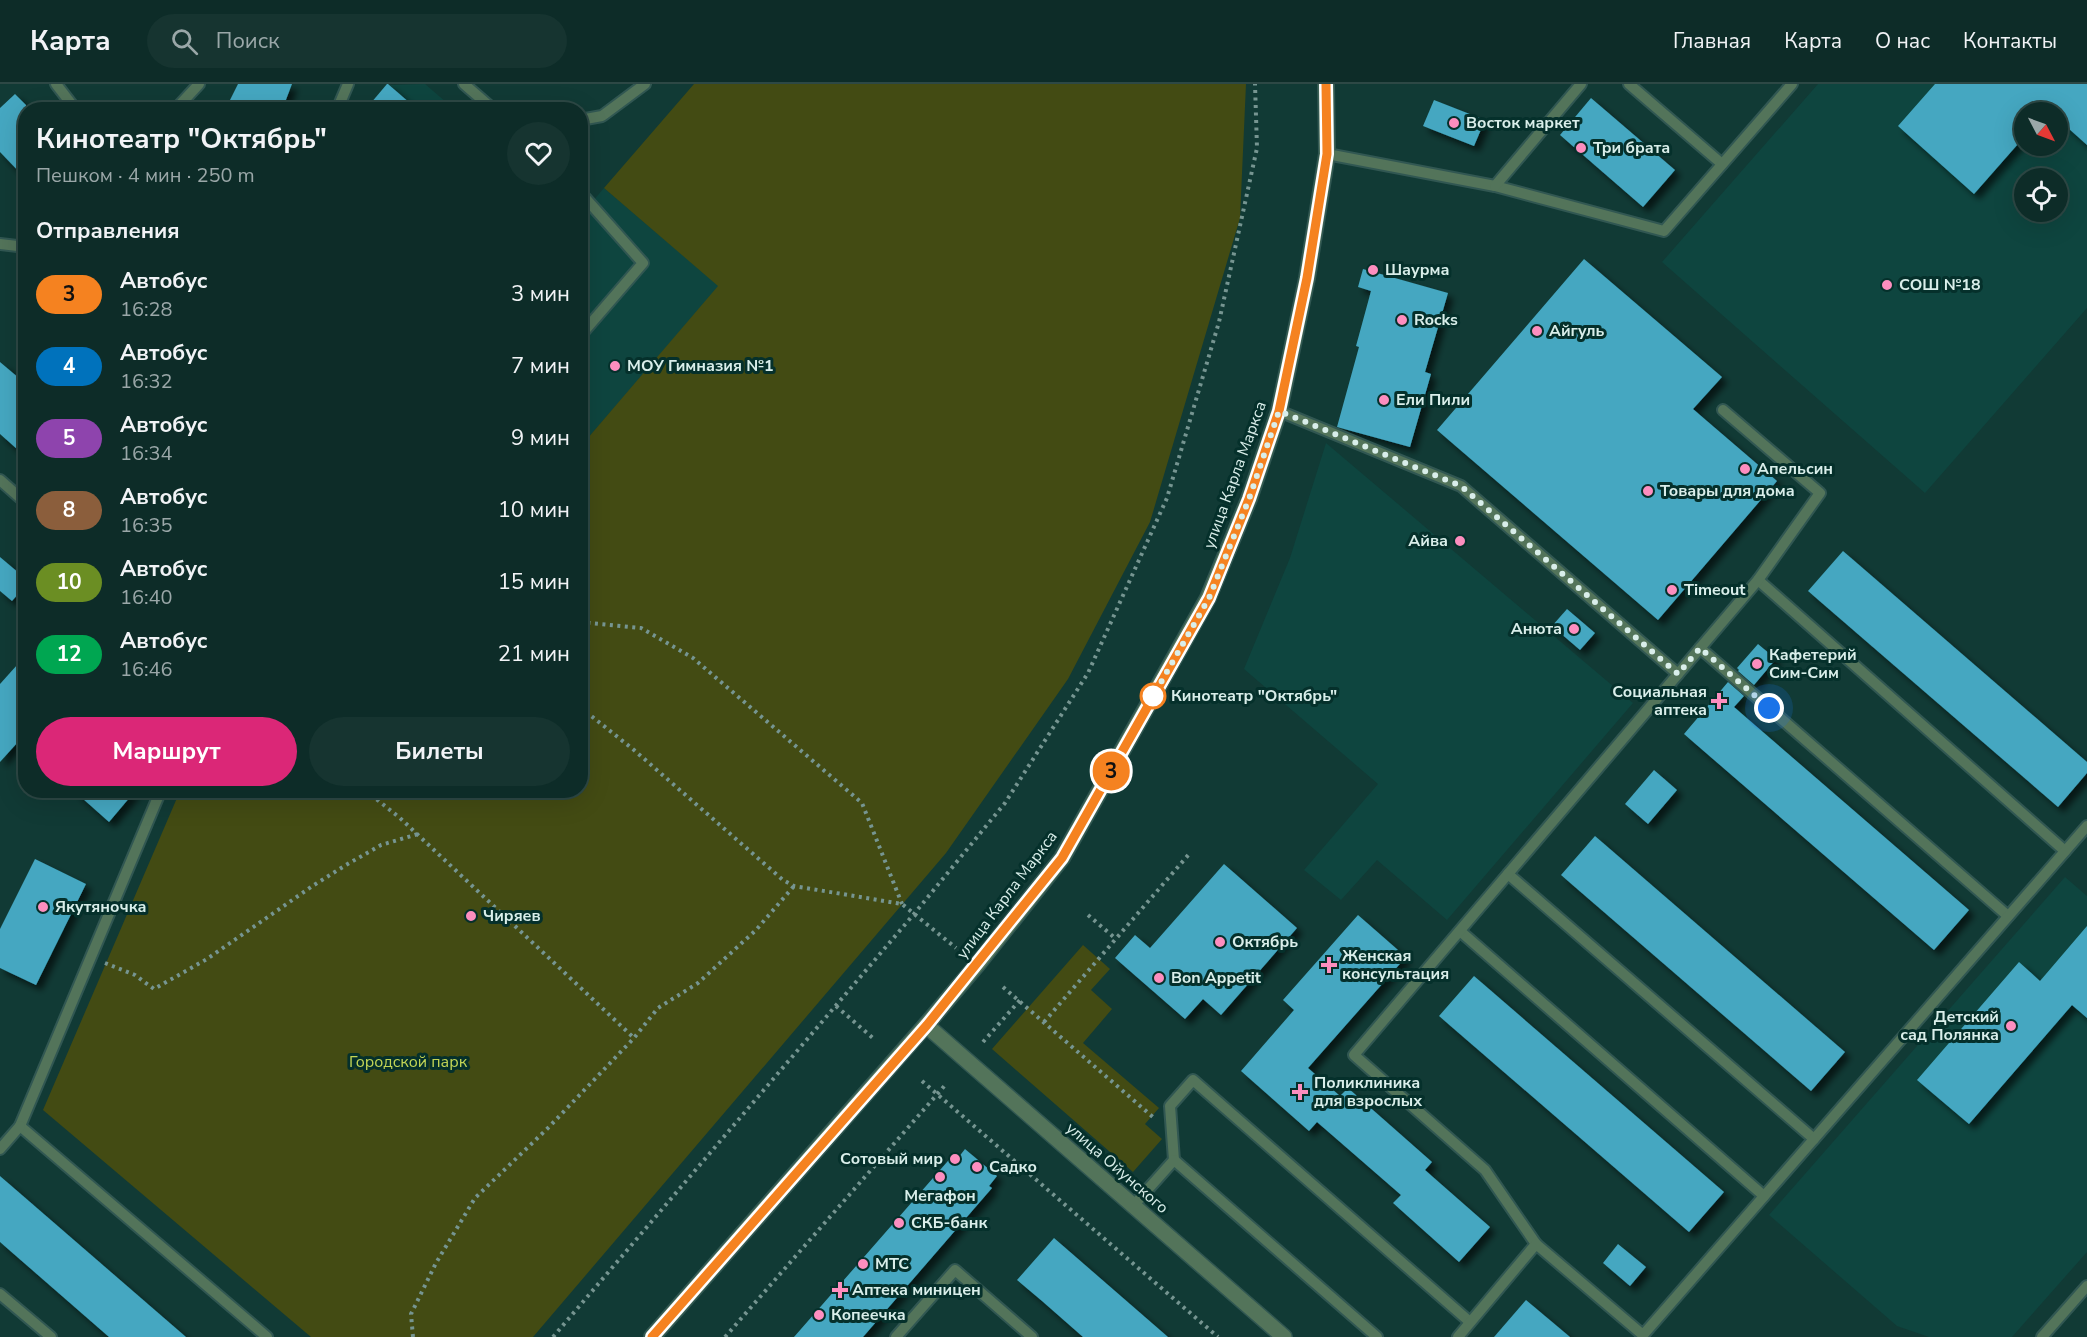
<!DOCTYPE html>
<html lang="ru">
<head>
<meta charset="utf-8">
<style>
  body { margin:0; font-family:"Nunito Sans",sans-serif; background:#163430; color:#f1f3f6; height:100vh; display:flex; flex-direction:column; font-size:22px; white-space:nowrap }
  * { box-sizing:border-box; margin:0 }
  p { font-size:20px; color:#9aa7a8 }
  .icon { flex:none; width:33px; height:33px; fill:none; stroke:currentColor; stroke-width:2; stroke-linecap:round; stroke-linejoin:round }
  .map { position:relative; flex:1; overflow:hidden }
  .drawer { position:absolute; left:18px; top:18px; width:570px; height:696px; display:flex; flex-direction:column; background:#0d2c28; border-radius:24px; box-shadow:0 6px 24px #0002,0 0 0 2px #2d4845 }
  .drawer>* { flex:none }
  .badge { padding:0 12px; border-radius:20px; font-size:21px; line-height:39px }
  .needle { width:39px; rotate:131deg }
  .fabs { position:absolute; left:2014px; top:18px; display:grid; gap:12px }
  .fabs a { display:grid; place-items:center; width:54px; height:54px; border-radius:50%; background:#0d2c28; box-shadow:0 6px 24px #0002,0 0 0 2px #2d4845; font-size:30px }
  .you { position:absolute; width:30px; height:30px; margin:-15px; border:4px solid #fff; border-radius:50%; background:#1a73e8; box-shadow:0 0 0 9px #1a73e833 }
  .map>.badge { position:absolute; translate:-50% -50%; box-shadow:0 0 0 3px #fff }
  h2 { padding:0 18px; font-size:22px; line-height:54px }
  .round { display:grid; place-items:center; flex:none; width:63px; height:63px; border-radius:32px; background:#163430 }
  .headline { display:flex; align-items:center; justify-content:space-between; height:102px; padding:0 18px }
  h1 { font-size:28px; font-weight:700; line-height:45px }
  .action { display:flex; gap:12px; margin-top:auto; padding:12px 18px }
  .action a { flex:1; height:69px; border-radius:36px; background:#db2777; color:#fff; font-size:24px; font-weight:700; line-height:69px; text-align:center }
  .action a+a { background:#163430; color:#f1f3f6 }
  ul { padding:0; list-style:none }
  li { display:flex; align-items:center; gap:18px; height:72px; padding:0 18px }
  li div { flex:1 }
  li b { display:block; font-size:22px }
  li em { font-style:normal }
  li .badge { min-width:66px; font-weight:700; text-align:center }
  header { display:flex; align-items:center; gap:36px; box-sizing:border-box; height:84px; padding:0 30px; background:#0d2c28; border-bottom:2px solid #2d4845 }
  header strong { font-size:28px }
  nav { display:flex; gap:33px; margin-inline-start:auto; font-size:21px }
  .search { width:420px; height:54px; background:#163430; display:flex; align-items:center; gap:15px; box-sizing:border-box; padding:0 21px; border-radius:33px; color:#9aa7a8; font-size:22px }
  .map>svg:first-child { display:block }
</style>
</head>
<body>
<header>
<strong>Карта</strong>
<div class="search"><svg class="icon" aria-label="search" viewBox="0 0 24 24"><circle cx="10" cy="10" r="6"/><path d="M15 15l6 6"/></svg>Поиск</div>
<nav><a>Главная</a><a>Карта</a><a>О нас</a><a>Контакты</a></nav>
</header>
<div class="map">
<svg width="2087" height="1253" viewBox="0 0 2087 1253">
  <defs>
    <filter id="shadow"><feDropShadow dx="5.5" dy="5.5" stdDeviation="3" flood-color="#0009"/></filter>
  </defs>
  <rect width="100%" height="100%" fill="#113a35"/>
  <g fill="#0e453f" fill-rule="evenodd">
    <path d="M 425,0 L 454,25 L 400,25 L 408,17 L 390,1 Z"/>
    <path d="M 1818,0 L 2087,0 L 2087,224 L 1925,409 L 1662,178 ZM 2025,28 L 2058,28 L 2058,62 L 2025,62 ZM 2025,94 L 2058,94 L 2058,128 L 2025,128 Z"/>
    <path d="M 604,104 L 719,202 L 581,362 L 581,131 Z"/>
    <path d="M 1326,359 L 1633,619 L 1447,836 L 1377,776 L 1341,816 L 1304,786 L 1378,700 L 1244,585 L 1290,474 Z"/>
    <path d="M 2065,793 L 2087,812 L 2087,1168 L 2012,1253 L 1929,1253 L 1897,1242 L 1769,1131 Z"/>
  </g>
  <g fill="#434b13">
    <path d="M 694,0 L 1246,0 L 1240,134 L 1150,438 L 1068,595 L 946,769 L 533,1253 L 311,1253 L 43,1026 L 180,707 L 580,706 L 581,362 L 718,202 L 604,104 Z"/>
    <path d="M 1083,861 L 1110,885 L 1091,906 L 1112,925 L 1083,959 L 1159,1024 L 1145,1040 L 1162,1055 L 1133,1088 L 992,965 Z"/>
  </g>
  <g fill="#44a7c1" filter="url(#shadow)">
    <path d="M 238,0 L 292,0 L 282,26 L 225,26 Z"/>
    <path d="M 387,0 L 388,0 L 418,26 L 365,26 Z"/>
    <path d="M 1935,0 L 2087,0 L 2087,61 L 2058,35 L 2058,28 L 2025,28 L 2025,52 L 1974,110 L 1898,42 Z"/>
    <path d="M 15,10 L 26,21 L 26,95 L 0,68 L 0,24 Z"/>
    <path d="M 1591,14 L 1675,86 L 1643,123 L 1560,51 Z"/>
    <path d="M 1434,16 L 1485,36 L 1474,62 L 1423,42 Z"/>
    <path d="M 1584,175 L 1722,293 L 1693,325 L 1777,397 L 1658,536 L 1437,346 Z"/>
    <path d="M 1363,185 L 1448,209 L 1425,288 L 1431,290 L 1410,363 L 1337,343 L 1359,263 L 1356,262 L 1371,207 L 1358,203 Z"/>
    <path d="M 0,278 L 26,300 L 26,373 L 0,350 Z"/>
    <path d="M 1843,467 L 2087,678 L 2087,689 L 2058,723 L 1808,507 Z"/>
    <path d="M 0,473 L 26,495 L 26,501 L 12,517 L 0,507 Z"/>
    <path d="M 1567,525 L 1595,549 L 1580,566 L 1552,542 Z"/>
    <path d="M 1758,560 L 1776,575 L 1754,601 L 1738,587 L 1739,586 L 1737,584 Z"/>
    <path d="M 26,571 L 26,649 L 0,678 L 0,600 Z"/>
    <path d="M 1728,598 L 1744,612 L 1734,623 L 1969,826 L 1934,866 L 1684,650 Z"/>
    <path d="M 1654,686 L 1677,706 L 1648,740 L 1625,720 Z"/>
    <path d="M 73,706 L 136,706 L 109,738 Z"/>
    <path d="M 1595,752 L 1845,968 L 1811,1007 L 1561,791 Z"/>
    <path d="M 35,775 L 86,800 L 36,901 L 0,884 L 0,845 Z"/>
    <path d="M 1224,780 L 1297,844 L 1221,931 L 1203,915 L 1185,935 L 1115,874 L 1135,851 L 1150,864 Z"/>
    <path d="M 1358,831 L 1406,873 L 1308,984 L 1340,1012 L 1348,1004 L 1432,1078 L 1425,1086 L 1490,1143 L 1459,1178 L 1393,1119 L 1401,1111 L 1317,1038 L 1309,1047 L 1241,987 L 1294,926 L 1283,916 Z"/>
    <path d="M 2087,842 L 2087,934 L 2072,921 L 1969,1040 L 1917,996 L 2019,878 L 2040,897 Z"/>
    <path d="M 1474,892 L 1724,1108 L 1689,1148 L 1439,932 Z"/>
    <path d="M 965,1065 L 997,1092 L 989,1102 L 992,1104 L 863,1253 L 794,1253 L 954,1070 L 958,1074 Z"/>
    <path d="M 0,1092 L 186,1253 L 109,1253 L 0,1158 Z"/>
    <path d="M 1054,1154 L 1168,1253 L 1083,1253 L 1042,1217 L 1017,1196 Z"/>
    <path d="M 1618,1160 L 1646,1183 L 1630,1202 L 1603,1179 Z"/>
    <path d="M 1526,1216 L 1570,1253 L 1494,1253 Z"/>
  </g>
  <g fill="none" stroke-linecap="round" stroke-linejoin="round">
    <defs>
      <g id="service">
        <path d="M 56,0 L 76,26"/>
        <path d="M 464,0 L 494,26"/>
        <path d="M 1629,0 L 1722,80"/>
        <path d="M 175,26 L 199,0"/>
        <path d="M 337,26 L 348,0"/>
        <path d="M 580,36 L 602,32 L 645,0"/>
        <path d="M 1327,70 L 1495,102 L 1664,147 L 1792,0"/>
        <path d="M 1495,102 L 1581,0"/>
        <path d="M 580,108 L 643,179 L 580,252"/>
        <path d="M 0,160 L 26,163"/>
        <path d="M 1279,327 L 1461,402 L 1678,590"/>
        <path d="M 0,396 L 26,419"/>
        <path d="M 1758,496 L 2065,767"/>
        <path d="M 1700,564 L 2008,832"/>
        <path d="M 161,706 L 20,1042 L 267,1253"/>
        <path d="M 1508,790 L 1814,1055"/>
        <path d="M 1460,847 L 1764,1112"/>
        <path d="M 0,1065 L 20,1042"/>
        <path d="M 1174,1076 L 1170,1022 L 1193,996 L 1470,1238"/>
        <path d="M 1133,1122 L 1174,1076 L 1377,1253"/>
        <path d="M 1536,1160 L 1485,1086 L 1354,971 L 1758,496 L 1820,409 L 1723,326"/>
        <path d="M 0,1210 L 51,1253"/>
        <path d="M 896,1253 L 955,1186 L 1032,1253"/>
        <path d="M 1458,1253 L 1536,1160 L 1643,1251 L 2087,742"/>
        <path d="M 2042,1253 L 2087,1202"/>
      </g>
      <g id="minor">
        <path d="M 926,941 L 1284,1253"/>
        <path d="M 652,1253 L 926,941 L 977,881 L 1062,774 L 1208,514 L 1249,415 L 1279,327 L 1307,194 L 1327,70 L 1326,0"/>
      </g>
    </defs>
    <use href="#service" stroke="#315752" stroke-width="14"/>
    <use href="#minor" stroke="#315752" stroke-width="18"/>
    <g stroke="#769591" stroke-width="4" stroke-dasharray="3 4.5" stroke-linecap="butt">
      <path d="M 580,538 L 641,544 L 693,574 L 862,719 L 902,820"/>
      <path d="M 580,623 L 634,666 L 783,796 L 794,802 L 902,820 L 956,864"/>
      <path d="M 365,706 L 400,734 L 634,954"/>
      <path d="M 1088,831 L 1116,855"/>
      <path d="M 105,879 L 135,891 L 154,905 L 207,875 L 314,801 L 346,781 L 381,761 L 418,750"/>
      <path d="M 1003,903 L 1154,1034"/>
      <path d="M 836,922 L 874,955"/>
      <path d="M 1044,938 L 1190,769"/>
      <path d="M 983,958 L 1020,916"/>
      <path d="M 922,997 L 1218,1253"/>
      <path d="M 413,1253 L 411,1230 L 436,1179 L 475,1114 L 549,1043 L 634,954 L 658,924 L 698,899 L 756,846 L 794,802"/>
      <path d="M 553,1253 L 914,830 L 1005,719 L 1088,589 L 1167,414 L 1219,238 L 1257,64 L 1255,0"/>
      <path d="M 725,1253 L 947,999"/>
    </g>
    <use href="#service" stroke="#53745a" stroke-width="10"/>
    <use href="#minor" stroke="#53745a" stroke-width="15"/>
  </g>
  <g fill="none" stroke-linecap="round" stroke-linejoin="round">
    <defs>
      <path id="line" d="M 652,1253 L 927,941 L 1062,774 L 1209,514 L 1249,415 L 1279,327 L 1307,194 L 1327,70 L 1326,0"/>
    </defs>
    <use href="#line" stroke="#fff" stroke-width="14"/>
    <use href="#line" stroke="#f58220" stroke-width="9"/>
    <path stroke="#d9eeea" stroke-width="6" stroke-dasharray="0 10.8" d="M 1153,612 L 1152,614 L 1209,514 L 1249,415 L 1279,327 L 1461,402 L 1678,590 L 1700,564 L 1769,624"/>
  </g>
  <g fill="#fd8ebf" stroke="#05302b" stroke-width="2">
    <circle cx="1454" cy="39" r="6"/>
    <circle cx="1581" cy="64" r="6"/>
    <circle cx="1373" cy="186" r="6"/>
    <circle cx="1887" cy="201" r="6"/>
    <circle cx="1402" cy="236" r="6"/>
    <circle cx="1537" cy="247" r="6"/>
    <circle cx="615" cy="282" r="6"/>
    <circle cx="1384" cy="316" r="6"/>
    <circle cx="1745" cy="385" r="6"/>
    <circle cx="1648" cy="407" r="6"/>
    <circle cx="1460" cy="457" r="6"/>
    <circle cx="1672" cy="506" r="6"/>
    <circle cx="1574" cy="545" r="6"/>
    <circle cx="1757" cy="580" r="6"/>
    <path d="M1716 608h6v6h6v6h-6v6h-6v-6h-6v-6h6z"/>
    <circle cx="43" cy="823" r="6"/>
    <circle cx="471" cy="832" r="6"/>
    <circle cx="1220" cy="858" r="6"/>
    <path d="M1326 872h6v6h6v6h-6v6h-6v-6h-6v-6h6z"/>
    <circle cx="1159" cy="894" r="6"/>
    <circle cx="2011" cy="942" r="6"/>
    <path d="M1297 999h6v6h6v6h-6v6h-6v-6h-6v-6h6z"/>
    <circle cx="955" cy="1075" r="6"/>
    <circle cx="977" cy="1083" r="6"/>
    <circle cx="940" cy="1093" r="6"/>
    <circle cx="899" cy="1139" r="6"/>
    <circle cx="863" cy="1180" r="6"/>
    <path d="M837 1197h6v6h6v6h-6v6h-6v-6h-6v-6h6z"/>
    <circle cx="819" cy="1231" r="6"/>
  </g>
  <circle fill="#fff" stroke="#f58220" stroke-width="3" cx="1153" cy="612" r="12"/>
  <g text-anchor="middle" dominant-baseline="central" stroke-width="6" stroke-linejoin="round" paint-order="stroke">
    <g font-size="16" font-weight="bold" fill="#d9eeea" stroke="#05302b" text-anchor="start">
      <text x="1466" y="39">Восток маркет</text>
      <text x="1593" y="64">Три брата</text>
      <text x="1385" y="186">Шаурма</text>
      <text x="1899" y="201">СОШ №18</text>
      <text x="1414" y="236">Rocks</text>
      <text x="1549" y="247">Айгуль</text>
      <text x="627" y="282">МОУ Гимназия №1</text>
      <text x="1396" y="316">Ели Пили</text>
      <text x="1757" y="385">Апельсин</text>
      <text x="1660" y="407">Товары для дома</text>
      <text x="1448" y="457" text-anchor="end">Айва</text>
      <text x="1684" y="506">Timeout</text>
      <text x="1562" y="545" text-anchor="end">Анюта</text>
      <text x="1769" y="571">Кафетерий<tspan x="1769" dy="18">Сим-Сим</tspan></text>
      <text x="1707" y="608" text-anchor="end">Социальная<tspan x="1707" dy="18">аптека</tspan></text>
      <text x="55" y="823">Якутяночка</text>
      <text x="483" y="832">Чиряев</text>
      <text x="1232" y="858">Октябрь</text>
      <text x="1342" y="872">Женская<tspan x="1342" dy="18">консультация</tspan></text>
      <text x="1171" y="894">Bon Appetit</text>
      <text x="1999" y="933" text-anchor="end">Детский<tspan x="1999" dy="18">сад Полянка</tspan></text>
      <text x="1314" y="999">Поликлиника<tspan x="1314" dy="18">для взрослых</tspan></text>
      <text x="943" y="1075" text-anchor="end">Сотовый мир</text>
      <text x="989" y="1083">Садко</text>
      <text x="940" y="1112" text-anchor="middle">Мегафон</text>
      <text x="911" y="1139">СКБ-банк</text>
      <text x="875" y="1180">МТС</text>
      <text x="852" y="1206">Аптека миницен</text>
      <text x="831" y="1231">Копеечка</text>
    </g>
    <g font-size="16" fill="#d9eeea" stroke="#05302b">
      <text transform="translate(1235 391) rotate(-70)">улица Карла Маркса</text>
      <text transform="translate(1007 811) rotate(-53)">улица Карла Маркса</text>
      <text transform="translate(1117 1084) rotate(41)">улица Ойунского</text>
    </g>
    <g font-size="16" font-weight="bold" fill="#d9eeea" stroke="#05302b" text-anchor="start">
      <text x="1171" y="612">Кинотеатр "Октябрь"</text>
    </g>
    <g font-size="16" fill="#c3d555" stroke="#05302b">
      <text x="408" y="978">Городской парк</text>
    </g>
  </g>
</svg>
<div class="fabs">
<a><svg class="needle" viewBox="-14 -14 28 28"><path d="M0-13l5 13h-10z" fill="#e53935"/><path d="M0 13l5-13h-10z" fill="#9aa7a8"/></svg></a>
<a><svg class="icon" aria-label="locate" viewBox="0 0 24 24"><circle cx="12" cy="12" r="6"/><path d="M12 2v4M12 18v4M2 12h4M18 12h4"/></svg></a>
</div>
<div class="you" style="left:1769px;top:624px"></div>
<b class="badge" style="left:1111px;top:687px;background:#f58220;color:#111">3</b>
<section class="drawer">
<div class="headline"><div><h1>Кинотеатр &quot;Октябрь&quot;</h1><p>Пешком · 4 мин · 250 m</p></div><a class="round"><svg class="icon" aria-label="heart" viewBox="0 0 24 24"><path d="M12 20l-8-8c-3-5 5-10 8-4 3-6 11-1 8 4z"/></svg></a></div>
<h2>Отправления</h2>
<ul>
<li><span class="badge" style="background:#f58220;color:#111">3</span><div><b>Автобус</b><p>16:28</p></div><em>3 мин</em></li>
<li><span class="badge" style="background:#0072bc;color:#fff">4</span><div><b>Автобус</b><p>16:32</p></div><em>7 мин</em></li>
<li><span class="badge" style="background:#8e44ad;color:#fff">5</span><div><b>Автобус</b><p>16:34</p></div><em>9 мин</em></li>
<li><span class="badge" style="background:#8b5e3c;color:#fff">8</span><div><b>Автобус</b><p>16:35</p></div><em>10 мин</em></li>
<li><span class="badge" style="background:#6b8e23;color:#fff">10</span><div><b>Автобус</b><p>16:40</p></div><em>15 мин</em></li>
<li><span class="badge" style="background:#00a651;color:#fff">12</span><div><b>Автобус</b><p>16:46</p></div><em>21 мин</em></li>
</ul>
<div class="action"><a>Маршрут</a><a>Билеты</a></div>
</section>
</div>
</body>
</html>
